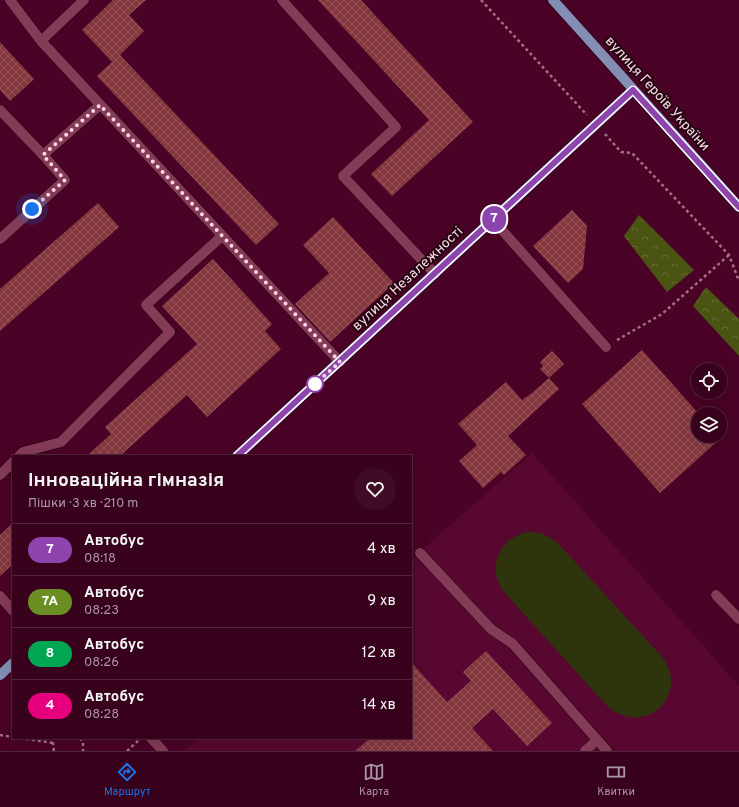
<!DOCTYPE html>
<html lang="uk">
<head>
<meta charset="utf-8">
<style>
  body { margin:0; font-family:Overpass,sans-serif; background:#3f0c25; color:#f1f3f6; height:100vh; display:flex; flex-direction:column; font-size:15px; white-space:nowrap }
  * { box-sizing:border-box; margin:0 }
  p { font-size:13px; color:#ab97a3 }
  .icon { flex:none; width:22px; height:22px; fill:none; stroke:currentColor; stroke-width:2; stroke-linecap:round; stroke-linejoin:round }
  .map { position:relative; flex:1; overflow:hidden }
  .details { position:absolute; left:12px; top:455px; width:400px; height:284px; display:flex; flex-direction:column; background:#38021c; border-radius:0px; box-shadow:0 4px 16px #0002,0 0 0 1px #52243b }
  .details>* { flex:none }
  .badge { padding:0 8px; border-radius:13px; font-size:14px; line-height:26px }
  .controls { position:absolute; left:691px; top:363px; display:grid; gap:8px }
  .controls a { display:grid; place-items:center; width:36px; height:36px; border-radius:50%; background:#38021c; box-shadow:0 4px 16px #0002,0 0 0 1px #52243b; font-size:20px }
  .you { position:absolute; width:20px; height:20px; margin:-10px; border:3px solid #fff; border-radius:50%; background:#1a73e8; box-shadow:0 0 0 6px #1a73e833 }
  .map>.badge { position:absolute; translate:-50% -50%; box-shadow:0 0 0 2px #fff }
  .round { display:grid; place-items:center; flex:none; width:42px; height:42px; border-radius:21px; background:#3f0c25 }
  .summary { display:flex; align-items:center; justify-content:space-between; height:68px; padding:0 16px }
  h1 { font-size:19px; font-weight:700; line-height:30px }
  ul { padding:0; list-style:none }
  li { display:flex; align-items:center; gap:12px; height:52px; padding:0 16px; border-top:1px solid #52243b }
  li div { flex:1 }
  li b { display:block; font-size:15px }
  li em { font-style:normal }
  li .badge { min-width:44px; font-weight:700; text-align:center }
  .menu { display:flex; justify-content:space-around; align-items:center; height:56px; border-top:1px solid #52243b; background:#38021c; font-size:11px; color:#ab97a3 }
  .menu a { display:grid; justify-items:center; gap:2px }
  .menu .selected { color:#1a73e8 }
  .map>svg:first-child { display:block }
</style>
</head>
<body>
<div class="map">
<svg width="739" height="751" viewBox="0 0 739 751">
  <defs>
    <pattern id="forest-crowns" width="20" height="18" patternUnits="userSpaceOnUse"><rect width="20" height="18" fill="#4a5412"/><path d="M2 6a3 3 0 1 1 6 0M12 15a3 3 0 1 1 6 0" fill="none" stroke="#656c34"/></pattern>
    <pattern id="building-cross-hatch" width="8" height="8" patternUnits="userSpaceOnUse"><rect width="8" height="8" fill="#84383e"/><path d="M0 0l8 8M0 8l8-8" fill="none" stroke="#96545a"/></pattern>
  </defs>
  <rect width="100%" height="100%" fill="#4a0326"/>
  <path fill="#580830" d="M 532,453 L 739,686 L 739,751 L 184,751 L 198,738 L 411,738 L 411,560 Z"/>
  <path fill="#2e350c" d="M 527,532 L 541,533 L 556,541 L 663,658 C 689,695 646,736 609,708 L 503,591 C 487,568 499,538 527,532 Z"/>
  <g fill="url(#forest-crowns)">
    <path d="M 639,215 L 694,270 L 667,292 L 624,236 Z"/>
    <path d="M 706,287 L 739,319 L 739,356 L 693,306 Z"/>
  </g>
  <g fill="url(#building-cross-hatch)">
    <path d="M 113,0 L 146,0 L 129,15 L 144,31 L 120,55 L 279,224 L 256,245 L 97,76 L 112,62 L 82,30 Z"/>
    <path d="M 318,0 L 361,0 L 473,122 L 392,196 L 371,174 L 429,120 Z"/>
    <path d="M 0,42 L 34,79 L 10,101 L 0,90 Z"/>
    <path d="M 98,203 L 119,227 L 0,331 L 0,289 Z"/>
    <path d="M 572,210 L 587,226 L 583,269 L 568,283 L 533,246 Z"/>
    <path d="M 333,217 L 394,283 L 330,342 L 295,304 L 329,273 L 303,245 Z"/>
    <path d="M 213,259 L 272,324 L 265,331 L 281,349 L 207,417 L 187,395 L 120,456 L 87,456 L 111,434 L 105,427 L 197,344 L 162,306 Z"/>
    <path d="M 642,350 L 699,414 L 698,436 L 719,436 L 721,438 L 660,493 L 582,404 Z"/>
    <path d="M 552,351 L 564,364 L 549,378 L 559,389 L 508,436 L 526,455 L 504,475 L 501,472 L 483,488 L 459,461 L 477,445 L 458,424 L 506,382 L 522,400 L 532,393 L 549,378 L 540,369 L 543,366 L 540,362 Z"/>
    <path d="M 13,523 L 13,564 L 0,576 L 0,535 Z"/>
    <path d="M 486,651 L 552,723 L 527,746 L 493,709 L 472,728 L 493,751 L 355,751 L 370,738 L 411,738 L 411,662 L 447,702 L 471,681 L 463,672 Z"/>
  </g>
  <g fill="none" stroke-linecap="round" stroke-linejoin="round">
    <defs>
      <g id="minor">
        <path d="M 10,0 L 41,41 L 340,362"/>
        <path d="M 282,0 L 396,127 L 343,176 L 435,274"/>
        <path d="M 41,41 L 84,0"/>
        <path d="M 0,110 L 43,155 L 100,105"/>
        <path d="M 493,220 L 606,347"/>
        <path d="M 0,239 L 65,180 L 43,155"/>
        <path d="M 19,456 L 23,452 L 61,442 L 170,332 L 146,305 L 222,236"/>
        <path d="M 0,475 L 13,462"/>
        <path d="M 420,553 L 491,629 L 513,644 L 607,751"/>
        <path d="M 716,595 L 739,619"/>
        <path d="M 0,596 L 13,611"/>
        <path d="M 151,738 L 163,751"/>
        <path d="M 585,751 L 597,740"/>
      </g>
      <g id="major">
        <path d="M 553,0 L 739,207"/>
        <path d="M 237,456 L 633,90"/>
        <path d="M 0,675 L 13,663"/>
      </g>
    </defs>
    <use href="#minor" stroke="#23020f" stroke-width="11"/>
    <use href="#major" stroke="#23020f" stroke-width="11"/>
    <g stroke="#a57086" stroke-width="2.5" stroke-dasharray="3 3" stroke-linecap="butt">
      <path d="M 481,0 L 587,115"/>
      <path d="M 605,134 L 621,152 L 632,153 L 729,255 L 739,281"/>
      <path d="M 617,340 L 662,314 L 729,255"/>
      <path d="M 0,735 L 13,737"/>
      <path d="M 20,738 L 53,743"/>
      <path d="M 80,738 L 83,742 L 83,751"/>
      <path d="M 54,751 L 53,743 L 56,738"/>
      <path d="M 127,751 L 139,740"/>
    </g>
    <use href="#minor" stroke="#843b57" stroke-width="10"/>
    <use href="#major" stroke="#848eb4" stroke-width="10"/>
  </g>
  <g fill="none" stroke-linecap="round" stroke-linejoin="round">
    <defs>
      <path id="line" d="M 237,456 L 633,90 L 739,207"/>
    </defs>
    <use href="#line" stroke="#fff" stroke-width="9"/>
    <use href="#line" stroke="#8e44ad" stroke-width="6"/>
    <path stroke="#fad7e1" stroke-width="4" stroke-dasharray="0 7.2" d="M 32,209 L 65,180 L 43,155 L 100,105 L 340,362 L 315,384"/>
  </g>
  <circle fill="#fff" stroke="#8e44ad" stroke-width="2" cx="315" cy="384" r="8"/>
  <g text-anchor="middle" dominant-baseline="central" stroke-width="3.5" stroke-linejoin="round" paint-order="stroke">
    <g font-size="14" fill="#fad7e1" stroke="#20040f">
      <text transform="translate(657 94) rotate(48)">вулиця Героїв України</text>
      <text transform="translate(408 279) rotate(-43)">вулиця Незалежності</text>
    </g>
  </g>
</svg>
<div class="controls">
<a><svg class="icon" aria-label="locate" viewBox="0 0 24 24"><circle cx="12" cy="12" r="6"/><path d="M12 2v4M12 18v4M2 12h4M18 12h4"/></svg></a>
<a><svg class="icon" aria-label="layers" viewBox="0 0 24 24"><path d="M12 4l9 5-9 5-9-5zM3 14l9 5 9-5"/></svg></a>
</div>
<div class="you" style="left:32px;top:209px"></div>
<b class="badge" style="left:494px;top:219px;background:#8e44ad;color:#fff">7</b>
<section class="details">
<div class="summary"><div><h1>Інноваційна гімназія</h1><p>Пішки · 3 хв · 210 m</p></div><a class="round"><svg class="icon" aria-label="heart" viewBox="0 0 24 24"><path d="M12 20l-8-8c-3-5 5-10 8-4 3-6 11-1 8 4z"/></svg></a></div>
<ul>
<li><span class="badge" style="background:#8e44ad;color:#fff">7</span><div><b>Автобус</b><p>08:18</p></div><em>4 хв</em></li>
<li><span class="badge" style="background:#6b8e23;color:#fff">7А</span><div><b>Автобус</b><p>08:23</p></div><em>9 хв</em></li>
<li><span class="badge" style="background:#00a651;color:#fff">8</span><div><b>Автобус</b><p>08:26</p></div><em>12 хв</em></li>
<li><span class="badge" style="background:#e6007e;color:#fff">4</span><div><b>Автобус</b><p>08:28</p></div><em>14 хв</em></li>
</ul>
</section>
</div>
<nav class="menu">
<a class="selected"><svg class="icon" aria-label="directions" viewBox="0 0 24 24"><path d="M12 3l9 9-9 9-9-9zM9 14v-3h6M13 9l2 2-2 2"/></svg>Маршрут</a>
<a><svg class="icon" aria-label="map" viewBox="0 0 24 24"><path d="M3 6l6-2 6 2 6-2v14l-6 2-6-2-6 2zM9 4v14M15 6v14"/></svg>Карта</a>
<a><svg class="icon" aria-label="tickets" viewBox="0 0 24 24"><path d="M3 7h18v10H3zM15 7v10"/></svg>Квитки</a>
</nav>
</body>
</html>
